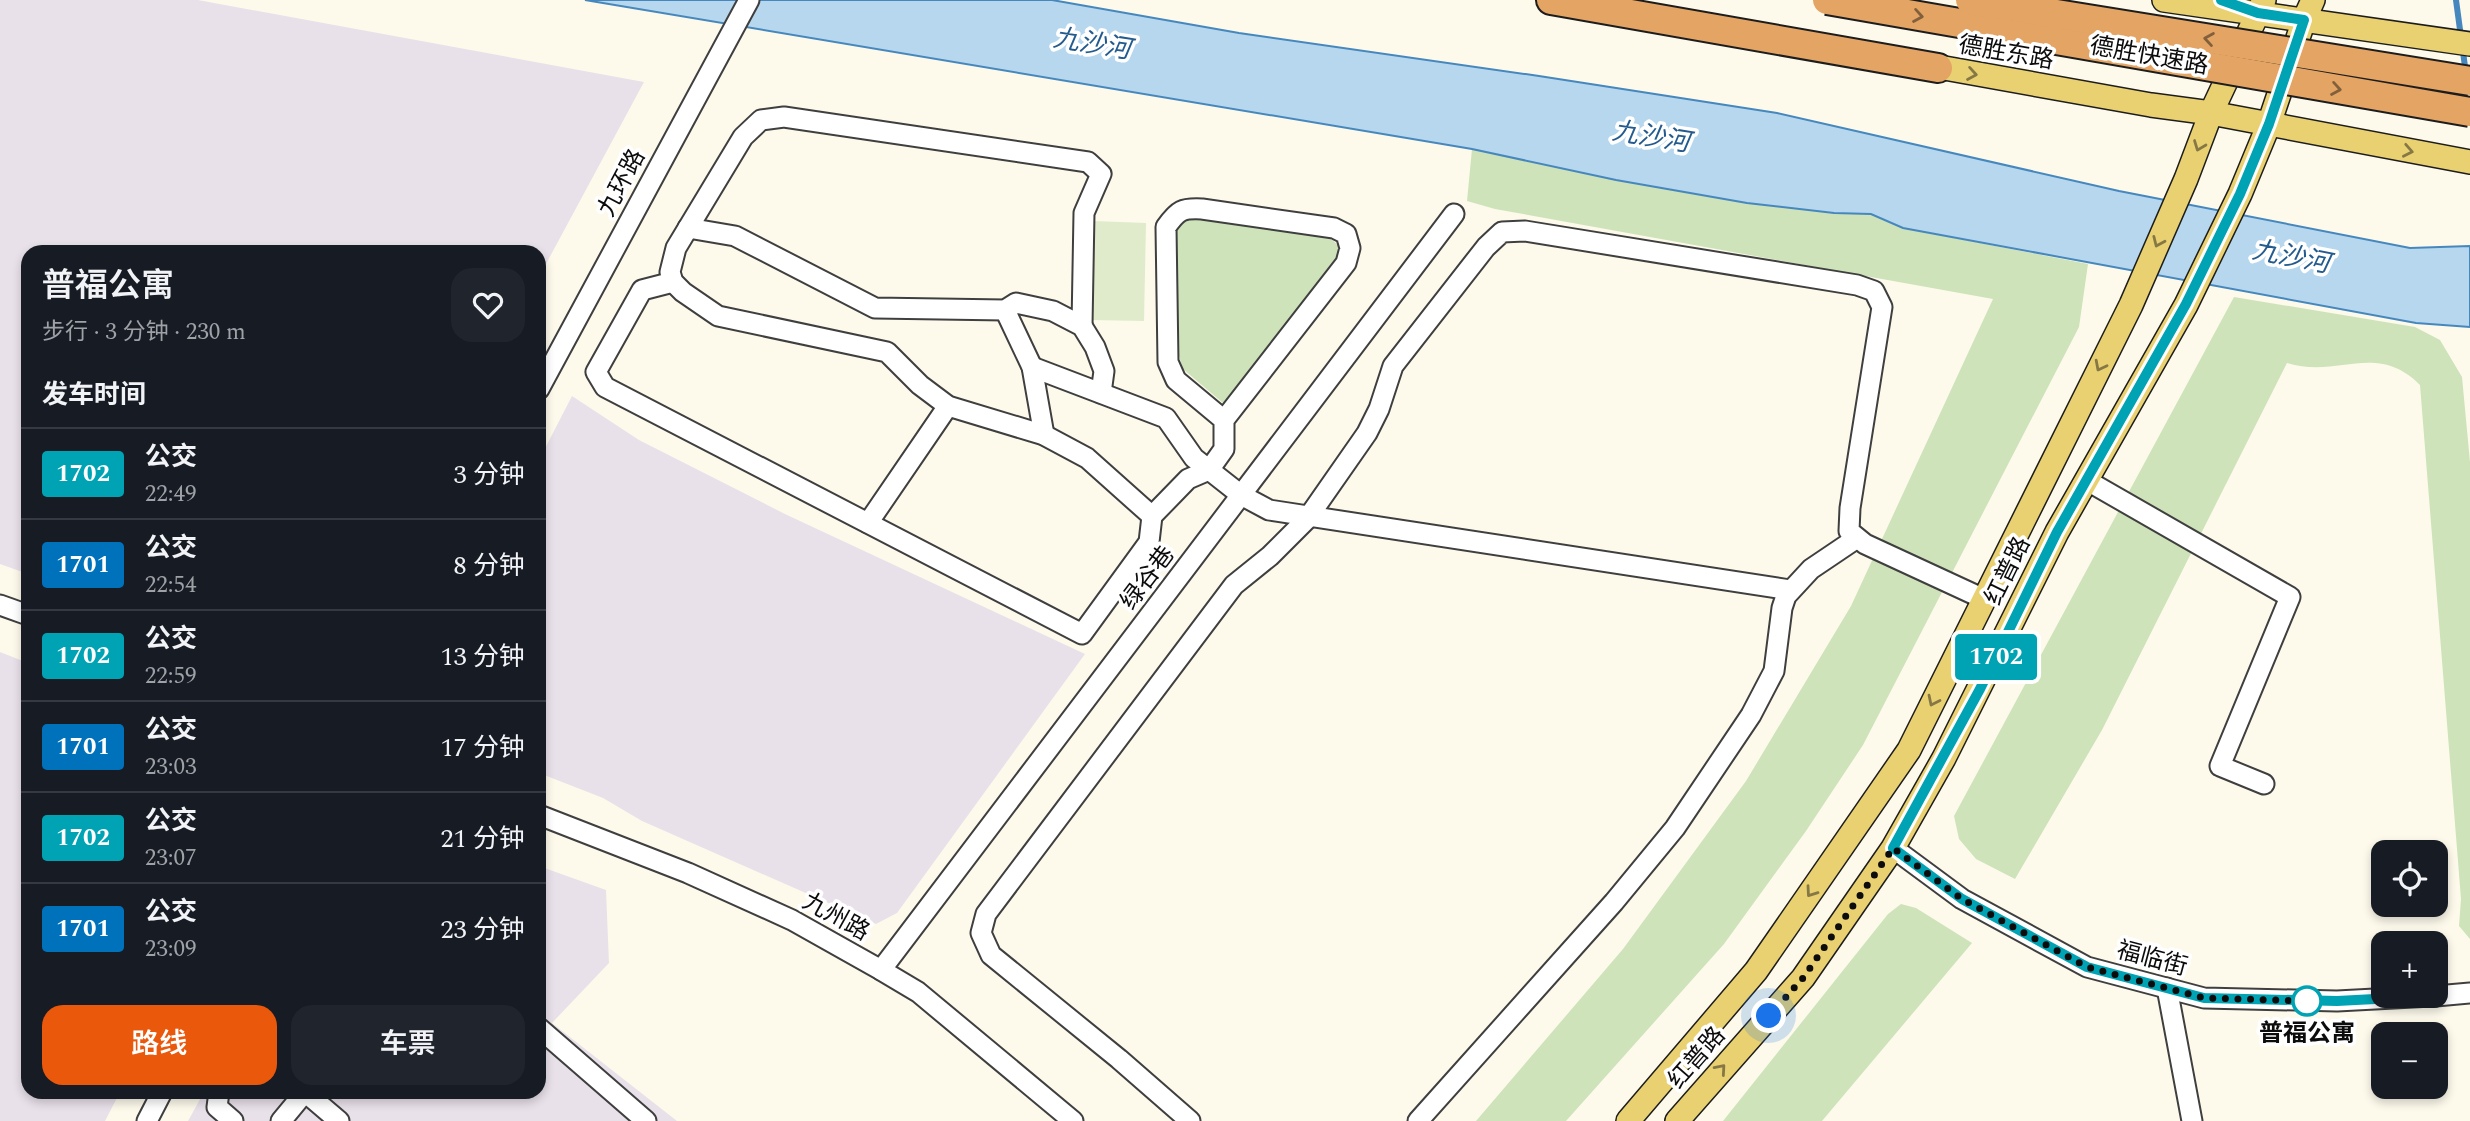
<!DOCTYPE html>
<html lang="zh">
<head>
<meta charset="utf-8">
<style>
  body { margin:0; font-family:Spectral,"Noto Sans SC",serif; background:#20242c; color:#f1f3f6; height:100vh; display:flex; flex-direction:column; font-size:26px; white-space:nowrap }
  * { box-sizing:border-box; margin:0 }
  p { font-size:23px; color:#9ea1a6 }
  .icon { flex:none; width:38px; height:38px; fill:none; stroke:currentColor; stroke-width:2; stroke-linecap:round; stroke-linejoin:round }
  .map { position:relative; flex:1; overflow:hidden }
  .side { position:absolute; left:21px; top:245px; width:525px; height:854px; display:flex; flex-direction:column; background:#171b24; border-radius:21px; box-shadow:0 4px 10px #0003 }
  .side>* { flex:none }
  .badge { padding:0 14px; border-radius:5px; font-size:24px; line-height:46px }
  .fabs { position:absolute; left:2371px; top:840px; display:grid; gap:14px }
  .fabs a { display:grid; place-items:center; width:77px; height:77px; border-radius:14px; background:#171b24; box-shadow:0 4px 10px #0003; font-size:35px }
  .you { position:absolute; width:35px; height:35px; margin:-18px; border:5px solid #fff; border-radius:50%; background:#1a73e8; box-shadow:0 0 0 10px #1a73e833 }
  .map>.badge { position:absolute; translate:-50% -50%; box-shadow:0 0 0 4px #fff }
  h2 { padding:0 21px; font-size:26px; line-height:63px }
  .round { display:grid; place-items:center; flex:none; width:74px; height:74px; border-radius:21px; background:#20242c }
  .summary { display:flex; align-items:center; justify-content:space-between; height:119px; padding:0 21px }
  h1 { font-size:33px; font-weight:600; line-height:52px }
  .action { display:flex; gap:14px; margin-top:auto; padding:14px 21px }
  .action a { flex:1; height:80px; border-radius:21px; background:#ea580c; color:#fff; font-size:28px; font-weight:600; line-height:80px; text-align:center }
  .action a+a { background:#20242c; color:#f1f3f6 }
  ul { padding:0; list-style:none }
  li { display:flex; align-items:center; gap:21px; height:91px; padding:0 21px; border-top:2px solid #363941 }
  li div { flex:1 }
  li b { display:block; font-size:26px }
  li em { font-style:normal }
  li .badge { min-width:77px; font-weight:700; text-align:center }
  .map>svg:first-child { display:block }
</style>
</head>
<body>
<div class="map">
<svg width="2470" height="1121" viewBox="0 0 2470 1121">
  <rect width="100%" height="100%" fill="#fdfaec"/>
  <g fill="#e9e1ea">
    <path d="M 0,0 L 198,0 L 644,82 L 539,277 L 539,252 L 28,252 L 28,574 L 0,564 Z"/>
    <path d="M 572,396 L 639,440 L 785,514 L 1085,654 L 897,913 L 876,924 L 642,821 L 603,798 L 539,773 L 539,460 Z"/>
    <path d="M 0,652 L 28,663 L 28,1092 L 120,1092 L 105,1121 L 0,1121 Z"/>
    <path d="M 539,866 L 606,890 L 609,963 L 552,1023 L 677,1121 L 188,1121 L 204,1092 L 539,1092 Z"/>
  </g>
  <g fill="#cee3ba">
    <path d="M 1472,149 L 1616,180 L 1747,203 L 1834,213 L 1871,214 L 1903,228 L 2088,264 L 2079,327 L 1863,745 L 1806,831 L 1724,944 L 1566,1121 L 1476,1121 L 1623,949 L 1746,781 L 1851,606 L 1993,299 L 1495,209 L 1467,201 Z"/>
    <path d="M 1195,217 L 1326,235 L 1343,249 L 1340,258 L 1233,398 L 1223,403 L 1183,369 L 1178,353 L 1175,232 L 1183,222 Z"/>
    <path d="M 2234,297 L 2415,327 L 2440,340 L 2462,377 L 2470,462 L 2470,939 L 2459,926 L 2461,899 L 2420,385 C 2376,341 2338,379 2287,363 L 2102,730 L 2015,879 L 1976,859 L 1959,839 L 1954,816 Z"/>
    <path d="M 1901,904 L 1916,908 L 1972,943 L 1822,1121 L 1723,1121 L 1888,914 Z"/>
  </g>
  <path fill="#dfebcb" d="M 1093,221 L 1146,223 L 1144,321 L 1090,320 Z"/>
  <path fill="#b7d7ee" stroke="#4688bd" stroke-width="2" d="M 585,0 L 1052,0 L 1239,33 L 1539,76 L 1777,113 L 2119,191 L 2410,248 L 2470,246 L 2470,327 L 2416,323 L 1903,228 L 1871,214 L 1834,213 L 1747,203 L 1616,180 L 1472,149 Z"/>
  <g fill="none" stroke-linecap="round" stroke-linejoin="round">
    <path stroke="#4688bd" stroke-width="6" d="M 2456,0 L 2466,74"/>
    <defs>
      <g id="minor">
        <path d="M 688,228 L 735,236 L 875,308 L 1005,310 L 1016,303 L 1053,311 L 1082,326 L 1095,347 L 1104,371 L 1101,393"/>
        <path d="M 673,282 L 642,290 L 596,372 L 605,387 L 1082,634 L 1149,542 L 1152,516 L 1188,479 L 1209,470 L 1224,449 L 1224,420 L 1176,380 L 1168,362 L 1166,227 C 1178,210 1182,208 1202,209 L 1334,228 L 1346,234 L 1350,248 L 1346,263 L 1224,420"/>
        <path d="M 1005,310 L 1032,367 L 1044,435"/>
        <path d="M 1082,326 L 1084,213 L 1101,174 L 1088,162 L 784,117 L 761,120 L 743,137 L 676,248 L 670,272 L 673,282 L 683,292 L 718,316 L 887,352 L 920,385 L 948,406 L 1044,435 L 1087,458 L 1152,516"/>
        <path d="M 1032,367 L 1166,418 L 1194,458 L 1241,495 L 1269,510 L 1790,590"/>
        <path d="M 539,389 L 749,0"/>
        <path d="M 2086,480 L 2290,597 L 2220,766 L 2264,784"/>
        <path d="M 868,523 L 948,406"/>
        <path d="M 0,605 L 28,615"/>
        <path d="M 539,815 L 688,873 L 792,920 L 881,970 L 918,992 L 1073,1121"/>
        <path d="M 1893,848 L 1962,899 L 2087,967 L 2204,998 L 2337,1001 L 2432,996"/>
        <path d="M 881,970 L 1454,214"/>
        <path d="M 2167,988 L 2192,1121"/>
        <path d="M 2436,996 L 2470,993"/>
        <path d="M 539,1028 L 646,1121"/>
        <path d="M 219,1092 L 217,1107 L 233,1121"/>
        <path d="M 305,1092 L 339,1121"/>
        <path d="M 147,1121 L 162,1092"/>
        <path d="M 281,1121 L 305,1092"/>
        <path d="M 1190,1121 L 1119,1059 L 991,955 L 981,933 L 986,914 L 1234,585 L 1270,556 L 1307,519 L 1367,433 L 1379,409 L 1393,366 L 1486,247 L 1502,232 L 1525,231 L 1857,285 L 1874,291 L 1882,307 L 1850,508 L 1849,531 L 1865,544 L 1984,599"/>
        <path d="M 1418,1121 L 1614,902 L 1675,828 L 1751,715 L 1774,671 L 1782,608 L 1786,596 L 1811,569 L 1857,538"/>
      </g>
      <g id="major">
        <path d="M 2164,0 L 2470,44"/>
        <path d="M 1922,64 L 2151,105 L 2211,113 L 2470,162"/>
        <path d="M 1628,1121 L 1756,971 L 1909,750 L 2131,305 L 2186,179 L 2211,113 L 2264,0"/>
        <path d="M 1677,1121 L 1803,978 L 1893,848 L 1944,758 L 2057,532 L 2186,305 L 2240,194 L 2269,124 L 2304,20 L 2313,0"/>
      </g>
      <path id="highway" d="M 1551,0 L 1938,68"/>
    </defs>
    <use href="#minor" stroke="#3f3f3f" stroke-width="23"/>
    <use href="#major" stroke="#1d1d1d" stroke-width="26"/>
    <use href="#highway" stroke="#1d1d1d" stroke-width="32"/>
    <use href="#minor" stroke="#fff" stroke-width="19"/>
    <use href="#major" stroke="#e9d171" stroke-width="23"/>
    <use href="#highway" stroke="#e3a464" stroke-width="28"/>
    <defs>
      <g id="highway-bridge">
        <path d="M 1827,0 L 2470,112"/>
        <path d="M 1970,0 L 2470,81"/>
      </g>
    </defs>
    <use href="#highway-bridge" stroke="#1d1d1d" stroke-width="32" stroke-linecap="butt"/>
    <use href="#highway-bridge" stroke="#e3a464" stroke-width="28"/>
  </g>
  <defs><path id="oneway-chevron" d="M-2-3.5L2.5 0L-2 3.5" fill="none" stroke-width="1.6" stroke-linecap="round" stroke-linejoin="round" transform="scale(1.75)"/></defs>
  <g stroke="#82603c">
    <use href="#oneway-chevron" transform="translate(1918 16) rotate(10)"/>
    <use href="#oneway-chevron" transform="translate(2209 39) rotate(-171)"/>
    <use href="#oneway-chevron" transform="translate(2336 89) rotate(10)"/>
  </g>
  <g stroke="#867844">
    <use href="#oneway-chevron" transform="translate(1972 74) rotate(10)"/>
    <use href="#oneway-chevron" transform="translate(2199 146) rotate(111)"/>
    <use href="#oneway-chevron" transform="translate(2408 151) rotate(11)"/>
    <use href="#oneway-chevron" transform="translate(2158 242) rotate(114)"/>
    <use href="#oneway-chevron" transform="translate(2100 366) rotate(117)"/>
    <use href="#oneway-chevron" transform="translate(1933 701) rotate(116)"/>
    <use href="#oneway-chevron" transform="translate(1811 892) rotate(125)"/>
    <use href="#oneway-chevron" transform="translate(1721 1069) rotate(-49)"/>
  </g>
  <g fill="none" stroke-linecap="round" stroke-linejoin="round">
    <defs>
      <path id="line" d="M 2221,0 L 2258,13 L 2304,20 L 2269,124 L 2240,194 L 2186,304 L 2057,532 L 1980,689 L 1893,848 L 1962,899 L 2087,967 L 2204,998 L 2337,1001 L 2432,996"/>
    </defs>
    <use href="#line" stroke="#fff" stroke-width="16"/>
    <use href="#line" stroke="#00a3b4" stroke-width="10"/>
    <path stroke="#0c0c0c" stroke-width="7" stroke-dasharray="0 12.6" d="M 1769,1016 L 1803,978 L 1893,848 L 1962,899 L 2087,967 L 2204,998 L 2309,1001 L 2307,1001"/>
  </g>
  <circle fill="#fff" stroke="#00a3b4" stroke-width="3.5" cx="2307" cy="1001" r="14"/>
  <g text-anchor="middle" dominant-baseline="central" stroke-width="7" stroke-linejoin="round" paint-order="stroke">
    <g font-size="24" fill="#0c0c0c" stroke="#fff">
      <text transform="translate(2006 53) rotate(10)">德胜东路</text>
      <text transform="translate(2149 56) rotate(10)">德胜快速路</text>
      <text transform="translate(622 183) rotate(-62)">九环路</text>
      <text transform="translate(2008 571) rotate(-64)">红普路</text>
      <text transform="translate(1148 578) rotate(-53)">绿谷巷</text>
      <text transform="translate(836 917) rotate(29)">九州路</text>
      <text transform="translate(2152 959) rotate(15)">福临街</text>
      <text transform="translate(1697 1058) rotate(-49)">红普路</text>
    </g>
    <g font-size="24" font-weight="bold" fill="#0c0c0c" stroke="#fff">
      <text x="2307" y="1034">普福公寓</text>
    </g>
    <g font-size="26" font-style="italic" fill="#245b8e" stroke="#fff">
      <text transform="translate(1092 44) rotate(9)">九沙河</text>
      <text transform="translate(1651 137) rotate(9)">九沙河</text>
      <text transform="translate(2291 257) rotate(11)">九沙河</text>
    </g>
  </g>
</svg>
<div class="fabs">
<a><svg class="icon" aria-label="locate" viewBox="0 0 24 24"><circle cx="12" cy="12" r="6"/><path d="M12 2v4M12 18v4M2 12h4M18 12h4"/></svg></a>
<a>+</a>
<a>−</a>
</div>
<div class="you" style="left:1769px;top:1016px"></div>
<b class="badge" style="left:1996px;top:657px;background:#00a3b4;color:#fff">1702</b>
<section class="side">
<div class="summary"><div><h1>普福公寓</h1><p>步行 · 3 分钟 · 230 m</p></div><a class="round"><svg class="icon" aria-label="heart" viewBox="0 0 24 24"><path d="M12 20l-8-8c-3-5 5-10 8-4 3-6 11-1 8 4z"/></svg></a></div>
<h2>发车时间</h2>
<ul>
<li><span class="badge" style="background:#00a3b4;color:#fff">1702</span><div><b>公交</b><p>22:49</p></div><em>3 分钟</em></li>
<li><span class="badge" style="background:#0072bc;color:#fff">1701</span><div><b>公交</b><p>22:54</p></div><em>8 分钟</em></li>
<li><span class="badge" style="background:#00a3b4;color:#fff">1702</span><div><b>公交</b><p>22:59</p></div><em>13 分钟</em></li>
<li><span class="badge" style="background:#0072bc;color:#fff">1701</span><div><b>公交</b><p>23:03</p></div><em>17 分钟</em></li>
<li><span class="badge" style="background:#00a3b4;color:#fff">1702</span><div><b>公交</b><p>23:07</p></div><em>21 分钟</em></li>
<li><span class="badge" style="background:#0072bc;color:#fff">1701</span><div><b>公交</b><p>23:09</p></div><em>23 分钟</em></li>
</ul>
<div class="action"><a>路线</a><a>车票</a></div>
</section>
</div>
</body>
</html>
